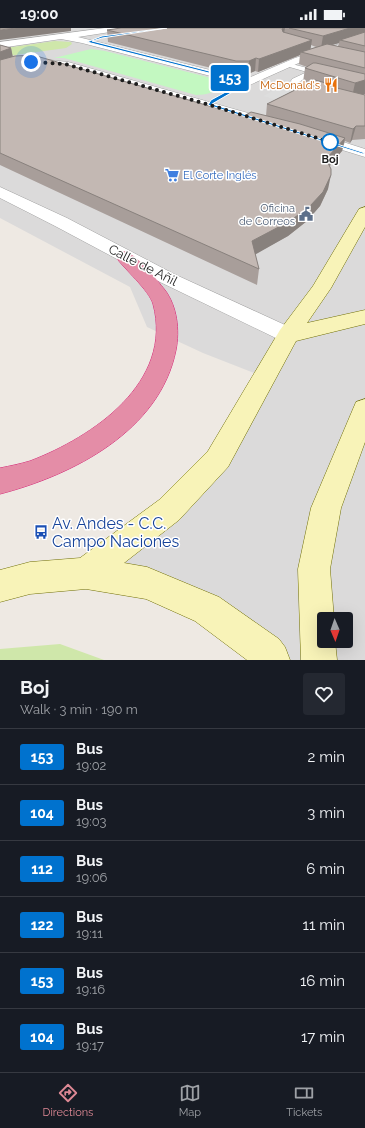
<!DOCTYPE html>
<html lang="en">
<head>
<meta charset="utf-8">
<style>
  body { margin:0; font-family:Raleway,sans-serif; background:#242831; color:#f1f3f6; height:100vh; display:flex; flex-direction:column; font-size:15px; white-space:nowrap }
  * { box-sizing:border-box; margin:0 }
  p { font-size:13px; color:#9ea1a6 }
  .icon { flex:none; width:22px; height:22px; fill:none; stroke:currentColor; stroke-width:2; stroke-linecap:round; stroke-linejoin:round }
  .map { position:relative; height:632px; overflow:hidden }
  .side { display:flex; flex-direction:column; background:#171b24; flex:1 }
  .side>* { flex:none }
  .badge { padding:0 8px; border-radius:3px; font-size:14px; line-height:26px }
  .needle { width:26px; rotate:178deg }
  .tools { position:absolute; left:317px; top:584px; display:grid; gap:8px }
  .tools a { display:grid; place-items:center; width:36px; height:36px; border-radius:4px; background:#171b24; box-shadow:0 4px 16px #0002; font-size:20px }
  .you { position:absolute; width:20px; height:20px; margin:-10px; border:3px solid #fff; border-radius:50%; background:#1a73e8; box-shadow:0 0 0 6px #1a73e833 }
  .map>.badge { position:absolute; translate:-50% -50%; box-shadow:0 0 0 2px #fff }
  .round { display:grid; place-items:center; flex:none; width:42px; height:42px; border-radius:4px; background:#242831 }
  .head { display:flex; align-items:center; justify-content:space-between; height:68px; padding:0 20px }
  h1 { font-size:19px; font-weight:700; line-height:30px }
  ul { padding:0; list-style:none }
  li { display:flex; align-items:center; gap:12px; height:56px; padding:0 20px; border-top:1px solid #363941 }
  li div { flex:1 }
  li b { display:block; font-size:15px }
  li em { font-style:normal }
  li .badge { min-width:44px; font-weight:700; text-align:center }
  .status { display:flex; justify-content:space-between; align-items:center; height:28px; padding:0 20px; background:#171b24; direction:ltr }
  .status svg { height:11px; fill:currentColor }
  .dock { display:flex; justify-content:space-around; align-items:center; height:56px; border-top:1px solid #363941; background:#171b24; font-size:11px; color:#9ea1a6 }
  .dock a { display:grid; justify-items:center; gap:2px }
  .dock .active { color:#dd8894 }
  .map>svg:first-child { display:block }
</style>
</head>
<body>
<div class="status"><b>19:00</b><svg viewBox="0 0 49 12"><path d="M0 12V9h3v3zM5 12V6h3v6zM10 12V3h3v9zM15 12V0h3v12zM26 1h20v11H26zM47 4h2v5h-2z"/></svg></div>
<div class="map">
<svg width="365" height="632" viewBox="0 0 365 632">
  <rect width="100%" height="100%" fill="#eee9e3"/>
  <path fill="#dbdada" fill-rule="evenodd" d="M 0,0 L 365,0 L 365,632 L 272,632 L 208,573 L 86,545 L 169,482 L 264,349 L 203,325 L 147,299 L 130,259 L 0,190 ZM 324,591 L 346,591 L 346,613 L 324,613 Z"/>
  <g fill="#cfe7aa">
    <path d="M 55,13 L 71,14 L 72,16 L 66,20 L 8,28 L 5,20 Z"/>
    <path d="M 60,616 L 104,632 L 0,632 L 0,621 Z"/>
  </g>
  <path fill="#c3f8c1" d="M 91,21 L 105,23 L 219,52 L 225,56 C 217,64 206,67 196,67 L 64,30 L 54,30 Z"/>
  <path fill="#ddd" d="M 281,59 L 335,74 L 327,86 L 263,68 Z"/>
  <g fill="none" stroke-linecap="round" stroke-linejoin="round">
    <defs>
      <path id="service" d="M 288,35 L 319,43 L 320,45 L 325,47 L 327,48 L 323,50 L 310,47 L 299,54 L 326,61 L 326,65 L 320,65 L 293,57 L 291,53 L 292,51 L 307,44 L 286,38 L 286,36 Z"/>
      <g id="minor">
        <path d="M 105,0 L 127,0 L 123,2 L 78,9 L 246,51 L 295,30 L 365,8 L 365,14 L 301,34 L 234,64 L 229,61 L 238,55 L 82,15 L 61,11 L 0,20 L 0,14 Z"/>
        <path d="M 40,31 L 68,34 L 276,93 L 278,96 L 276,99 L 268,99 L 64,39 L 32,37 L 0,43 L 0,37 L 24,32 Z"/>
        <path d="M 315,105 L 365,121 L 365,129 L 310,112 L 308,109 L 310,106 Z"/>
        <path d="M 0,159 L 67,190 L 174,246 L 296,302 L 299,307 L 296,312 L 288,315 L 280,312 L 160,254 L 55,198 L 0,170 Z"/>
      </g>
      <g id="secondary">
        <path d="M 365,179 L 365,199 L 331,260 L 307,295 L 365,282 L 365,296 L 296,313 L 228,439 L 179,492 L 124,535 L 147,539 L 219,569 L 279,611 L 285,619 L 290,632 L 247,632 L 195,593 L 146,571 L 86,561 L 30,566 L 0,574 L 0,542 L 30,534 L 80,530 L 159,472 L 208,423 L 280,302 L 313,258 L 359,181 Z"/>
        <path d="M 365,371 L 365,414 L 341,480 L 330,541 L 334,591 L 324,591 L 324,613 L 335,613 L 337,632 L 301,632 L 298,541 L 311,480 L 353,381 L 356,374 Z"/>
      </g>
      <path id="motorway" d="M 124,223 C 137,226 156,251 165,262 C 177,278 180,302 176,322 C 160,403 73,447 0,466 L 0,440 C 10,438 20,436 30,433 C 93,409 174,354 153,276 C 149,262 124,241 115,228 L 118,224 Z"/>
    </defs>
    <use href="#service" stroke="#a1a1a1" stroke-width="1"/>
    <use href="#minor" stroke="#a1a1a1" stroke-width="1"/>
    <use href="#secondary" stroke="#717008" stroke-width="1"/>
    <use href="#motorway" stroke="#d42877" stroke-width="1"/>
    <use href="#service" fill="#fff" fill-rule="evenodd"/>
    <use href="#minor" fill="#fff" fill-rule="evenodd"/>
    <use href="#secondary" fill="#f8f3b8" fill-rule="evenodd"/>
    <use href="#motorway" fill="#e48da7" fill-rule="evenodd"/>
  </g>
  <path fill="#a89e9a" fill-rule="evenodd" d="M 121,0 L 365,0 L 365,66 L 362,66 L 365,67 L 365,111 L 352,112 L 350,115 L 345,113 L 342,123 L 330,138 L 328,161 L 320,178 L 307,193 L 288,208 L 255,226 L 259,241 L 257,257 L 0,137 L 0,17 L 11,20 L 13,29 L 244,88 L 266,88 L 267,76 L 308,55 L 303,54 L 305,40 L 307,39 L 299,36 L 300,27 L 258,44 L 255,43 L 248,46 L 235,46 L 108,14 L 107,2 ZM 339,15 L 338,18 L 332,17 ZM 311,17 L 316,19 L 310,21 Z"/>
  <g fill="#88817d">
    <path d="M 16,0 L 71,0 L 71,3 L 0,12 L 0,2 Z"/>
    <path d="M 283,0 L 285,0 L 283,11 L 282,1 Z"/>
    <path d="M 350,0 L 365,0 L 365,5 L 340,12 L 339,15 L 321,20 L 323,8 Z"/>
    <path d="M 312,12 L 310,24 L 301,24 L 300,27 L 258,44 L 259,31 Z"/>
    <path d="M 11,20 L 13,31 L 0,36 L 0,24 Z"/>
    <path d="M 256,30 L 255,43 L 248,46 L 249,33 Z"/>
    <path d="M 365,52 L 365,66 L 352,69 L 355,55 Z"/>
    <path d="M 356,98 L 352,112 L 350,115 L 353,101 Z"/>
    <path d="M 345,110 L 342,123 L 323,145 L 326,131 Z"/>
    <path d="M 331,147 L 328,161 L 320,178 L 307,193 L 288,208 L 251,229 L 252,213 Z"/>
  </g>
  <g fill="#c3b8b3" stroke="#88817d">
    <path d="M 0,0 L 16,0 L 0,2 Z"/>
    <path d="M 121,0 L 283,0 L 282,1 L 283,4 L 312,12 L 259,31 L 256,30 L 249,33 L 236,33 L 107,2 Z"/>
    <path d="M 289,0 L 350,0 L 323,8 Z"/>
    <path d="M 365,4 L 365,18 L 340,12 Z"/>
    <path d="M 327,16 L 365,24 L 365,40 L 301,24 Z"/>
    <path d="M 0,17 L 11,20 L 0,24 Z"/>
    <path d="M 33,27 L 244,88 L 251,84 L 300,96 L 345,110 L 326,131 L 331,141 L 331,147 L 323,164 L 310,178 L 290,193 L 252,213 L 259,241 L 0,125 L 0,32 L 15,28 Z"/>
    <path d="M 313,35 L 316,35 L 365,46 L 365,52 L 355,55 L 305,40 Z"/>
    <path d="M 315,52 L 326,55 L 329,58 L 365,67 L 365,98 L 356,98 L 353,101 L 267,76 Z"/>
  </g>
  <path fill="#0072ce" stroke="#fff" d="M 167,0 L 102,10 L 92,13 L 248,53 L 248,55 L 212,76 L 365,125 L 363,126 L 208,77 L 211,72 L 244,54 L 87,14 L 102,8 Z"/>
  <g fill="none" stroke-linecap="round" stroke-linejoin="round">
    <path stroke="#1d1d1d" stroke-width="4" stroke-dasharray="0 7.2" d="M 31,34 L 65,36 L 210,77 L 330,114"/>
  </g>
  <defs>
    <symbol id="restaurant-bare" viewBox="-9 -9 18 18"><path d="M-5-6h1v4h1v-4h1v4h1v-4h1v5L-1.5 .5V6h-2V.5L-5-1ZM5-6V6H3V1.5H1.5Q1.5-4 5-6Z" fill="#e8710a" stroke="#fff" stroke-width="2.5" paint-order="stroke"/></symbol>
    <symbol id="supermarket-bare" viewBox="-9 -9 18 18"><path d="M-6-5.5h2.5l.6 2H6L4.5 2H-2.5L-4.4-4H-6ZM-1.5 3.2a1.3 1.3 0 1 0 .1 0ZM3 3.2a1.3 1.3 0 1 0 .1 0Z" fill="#3f7fe0" stroke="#fff" stroke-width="2.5" paint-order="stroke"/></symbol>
    <symbol id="civic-bare" viewBox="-9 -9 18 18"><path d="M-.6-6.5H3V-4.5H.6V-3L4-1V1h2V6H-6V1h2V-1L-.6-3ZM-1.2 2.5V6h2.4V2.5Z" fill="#5c6f8a" stroke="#fff" stroke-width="2.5" paint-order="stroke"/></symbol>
    <symbol id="bus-bare" viewBox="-9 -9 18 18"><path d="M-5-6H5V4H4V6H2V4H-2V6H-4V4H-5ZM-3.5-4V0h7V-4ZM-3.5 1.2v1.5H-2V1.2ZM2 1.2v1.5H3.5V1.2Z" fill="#1a4fb4" stroke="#fff" stroke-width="2.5" paint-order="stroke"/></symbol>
  </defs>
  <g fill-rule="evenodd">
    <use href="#restaurant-bare" x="321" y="47" width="20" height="20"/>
    <use href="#supermarket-bare" x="162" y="137" width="20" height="20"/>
    <use href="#civic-bare" x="296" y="176" width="20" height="20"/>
    <use href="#bus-bare" x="31" y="494" width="20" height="20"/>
  </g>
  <circle fill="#fff" stroke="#0072ce" stroke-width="2" cx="330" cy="114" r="8"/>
  <g text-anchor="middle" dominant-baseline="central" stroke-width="3" stroke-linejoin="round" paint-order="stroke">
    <g font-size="11" fill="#c56008" stroke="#fff" text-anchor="end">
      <text x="320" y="57">McDonald's</text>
    </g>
    <g font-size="11" font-weight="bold" fill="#1d1d1d" stroke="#fff">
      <text x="330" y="131">Boj</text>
    </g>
    <g font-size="11" fill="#366cbe" stroke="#fff" text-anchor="start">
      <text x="183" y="147">El Corte Inglés</text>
    </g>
    <g font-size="11" fill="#4e5e75" stroke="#fff" text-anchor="end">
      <text x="295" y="180">Oficina<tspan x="295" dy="13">de Correos</tspan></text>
    </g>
    <g font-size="13" fill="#1d1d1d" stroke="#fff">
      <text transform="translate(143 237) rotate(27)">Calle de Añil</text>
    </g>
    <g font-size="16" fill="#164399" stroke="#fff" text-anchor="start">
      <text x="52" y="495">Av. Andes - C.C.<tspan x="52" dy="18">Campo Naciones</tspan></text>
    </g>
  </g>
</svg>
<div class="tools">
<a><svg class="needle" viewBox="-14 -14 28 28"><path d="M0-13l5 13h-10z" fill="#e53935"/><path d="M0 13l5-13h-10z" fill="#9ea1a6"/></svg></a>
</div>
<div class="you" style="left:31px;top:34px"></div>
<b class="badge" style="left:230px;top:50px;background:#0072ce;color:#fff">153</b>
</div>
<section class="side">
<div class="head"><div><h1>Boj</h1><p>Walk · 3 min · 190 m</p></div><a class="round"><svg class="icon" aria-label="heart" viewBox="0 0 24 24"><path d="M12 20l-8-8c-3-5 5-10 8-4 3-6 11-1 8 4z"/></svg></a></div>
<ul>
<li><span class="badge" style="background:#0072ce;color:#fff">153</span><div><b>Bus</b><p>19:02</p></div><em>2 min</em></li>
<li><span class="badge" style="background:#0072ce;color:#fff">104</span><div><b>Bus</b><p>19:03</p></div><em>3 min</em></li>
<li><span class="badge" style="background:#0072ce;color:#fff">112</span><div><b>Bus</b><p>19:06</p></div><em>6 min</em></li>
<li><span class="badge" style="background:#0072ce;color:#fff">122</span><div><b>Bus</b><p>19:11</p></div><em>11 min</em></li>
<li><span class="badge" style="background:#0072ce;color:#fff">153</span><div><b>Bus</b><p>19:16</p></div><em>16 min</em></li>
<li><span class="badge" style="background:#0072ce;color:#fff">104</span><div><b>Bus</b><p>19:17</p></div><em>17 min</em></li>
</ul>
</section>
<nav class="dock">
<a class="active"><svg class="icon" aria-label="directions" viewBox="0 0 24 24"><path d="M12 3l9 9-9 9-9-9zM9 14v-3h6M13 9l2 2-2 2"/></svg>Directions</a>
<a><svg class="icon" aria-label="map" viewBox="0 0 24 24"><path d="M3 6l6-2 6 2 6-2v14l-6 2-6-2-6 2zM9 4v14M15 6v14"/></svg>Map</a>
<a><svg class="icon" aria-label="tickets" viewBox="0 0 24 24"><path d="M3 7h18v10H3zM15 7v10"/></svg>Tickets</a>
</nav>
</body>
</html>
